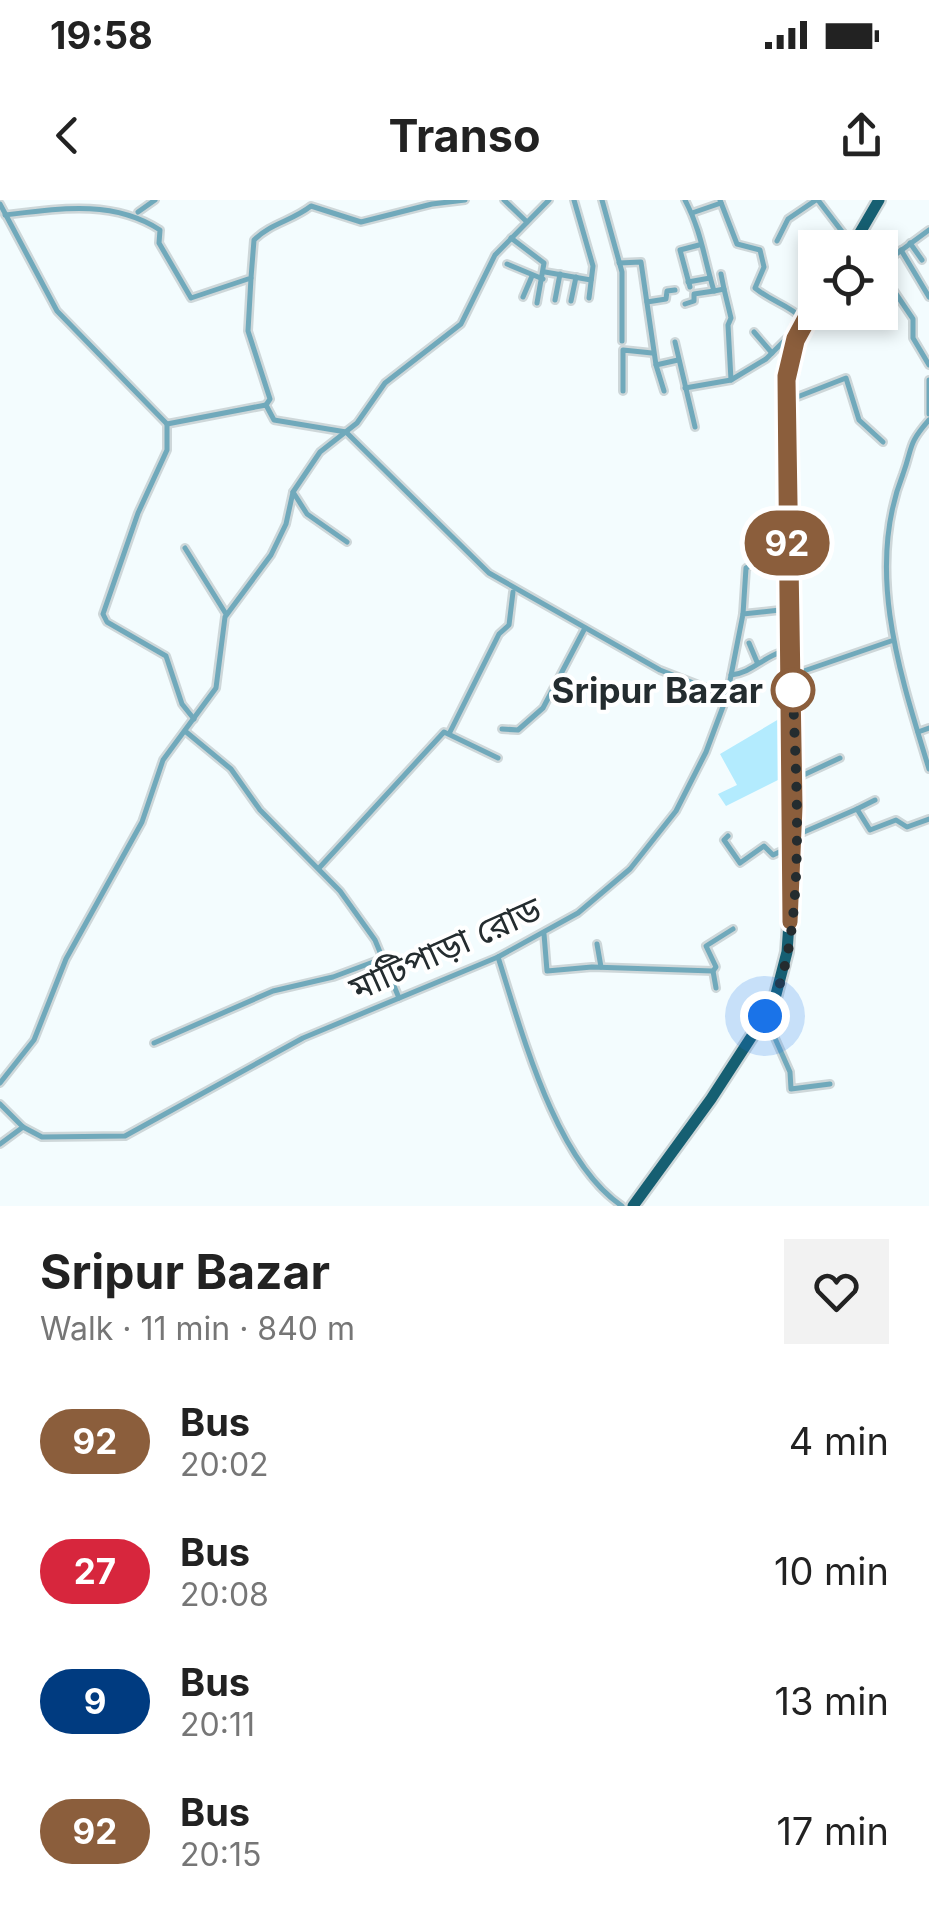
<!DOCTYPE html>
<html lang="en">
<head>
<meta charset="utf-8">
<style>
  body { margin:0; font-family:Inter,"Noto Sans Bengali",sans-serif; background:#f2f2f2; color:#222; height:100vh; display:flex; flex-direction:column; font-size:38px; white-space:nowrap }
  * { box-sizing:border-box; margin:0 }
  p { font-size:32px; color:#767676 }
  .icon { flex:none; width:55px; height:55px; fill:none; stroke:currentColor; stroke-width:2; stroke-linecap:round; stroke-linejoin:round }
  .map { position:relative; height:1006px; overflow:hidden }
  .details { display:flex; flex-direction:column; background:#fff; flex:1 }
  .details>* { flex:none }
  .badge { padding:0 20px; border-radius:32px; font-size:35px; line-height:65px }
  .tools { position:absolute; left:798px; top:30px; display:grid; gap:20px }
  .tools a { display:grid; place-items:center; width:100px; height:100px; border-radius:0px; background:#fff; box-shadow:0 5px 15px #0003; font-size:50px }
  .you { position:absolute; width:50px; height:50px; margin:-25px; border:8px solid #fff; border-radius:50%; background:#1a73e8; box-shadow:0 0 0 15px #1a73e833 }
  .map>.badge { position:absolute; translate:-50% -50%; box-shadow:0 0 0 5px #fff }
  .round { display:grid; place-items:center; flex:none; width:105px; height:105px; border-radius:0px; background:#f2f2f2 }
  .summary { display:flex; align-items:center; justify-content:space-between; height:170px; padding:0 40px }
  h1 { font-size:48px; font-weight:700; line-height:75px }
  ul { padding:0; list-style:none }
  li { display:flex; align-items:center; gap:30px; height:130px; padding:0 40px }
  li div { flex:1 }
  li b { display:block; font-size:38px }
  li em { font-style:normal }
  li .badge { min-width:110px; font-weight:700; text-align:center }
  .status { display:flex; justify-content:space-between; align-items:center; height:70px; padding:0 50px; background:#fff; direction:ltr }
  .status svg { height:28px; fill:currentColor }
  header { display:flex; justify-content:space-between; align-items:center; height:130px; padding:0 40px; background:#fff; font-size:45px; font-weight:700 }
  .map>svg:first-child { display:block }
</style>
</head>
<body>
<div class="status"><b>19:58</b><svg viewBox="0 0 49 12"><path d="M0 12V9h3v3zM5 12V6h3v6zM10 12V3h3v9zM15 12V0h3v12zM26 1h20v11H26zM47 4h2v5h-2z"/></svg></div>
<header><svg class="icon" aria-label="back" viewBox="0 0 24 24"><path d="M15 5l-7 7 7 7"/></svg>Transo<svg class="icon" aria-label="share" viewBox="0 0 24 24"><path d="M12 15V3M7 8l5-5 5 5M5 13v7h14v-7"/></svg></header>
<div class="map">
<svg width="929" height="1006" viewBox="0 0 929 1006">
  <rect width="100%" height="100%" fill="#f3fcfe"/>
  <path fill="#b3ebfe" d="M 784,516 L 786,576 L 726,606 L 718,594 L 737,585 L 720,554 Z"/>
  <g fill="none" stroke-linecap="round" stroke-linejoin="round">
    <defs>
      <g id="minor">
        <path d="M 504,0 L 527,22"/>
        <path d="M 574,0 L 593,66 L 589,98"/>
        <path d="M 602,0 L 622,72 L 622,141"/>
        <path d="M 685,0 C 701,30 704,58 714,91 L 724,89 L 731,118 L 728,125 L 731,180 L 766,159 L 787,138 L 792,143"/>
        <path d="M 720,0 L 737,44 L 760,50 L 764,67 L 755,88 C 772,102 787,104 803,119"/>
        <path d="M 818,0 L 850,42"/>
        <path d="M 0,4 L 57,111 L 167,224 L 266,205 L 274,220 L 346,232 L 489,373 L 660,470 L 727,496"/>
        <path d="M 138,12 L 155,0"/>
        <path d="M 692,13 L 721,3"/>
        <path d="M 5,15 C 62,8 114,0 160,30 L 159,43 L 191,98 L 251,78 L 254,40 C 271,23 292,21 311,6 L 361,22 L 432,4 L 465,0"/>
        <path d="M 511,38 L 544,63 L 537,103"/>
        <path d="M 777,41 L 788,19 L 816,0"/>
        <path d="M 910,43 L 922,60"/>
        <path d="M 901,50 L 929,97"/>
        <path d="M 619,63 L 641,62 L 656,165"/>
        <path d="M 507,64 L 543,79"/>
        <path d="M 880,66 L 929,30"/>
        <path d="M 880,70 L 913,119 L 913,138 L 929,165"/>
        <path d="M 545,72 L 591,80"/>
        <path d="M 721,74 L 724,89"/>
        <path d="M 251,78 L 248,131 L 270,199 L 266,205"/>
        <path d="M 688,82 L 710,78"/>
        <path d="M 690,87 L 680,50 L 699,45"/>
        <path d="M 523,97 L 532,76"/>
        <path d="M 555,100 L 560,74"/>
        <path d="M 571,101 L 576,77"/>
        <path d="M 647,102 L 666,99 L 667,91 L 675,90"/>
        <path d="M 685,104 L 694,101 L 694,94 L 714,91"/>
        <path d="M 754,132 L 772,153"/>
        <path d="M 675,142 L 695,227"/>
        <path d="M 929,180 L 929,214"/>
        <path d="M 685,188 L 731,180"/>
        <path d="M 623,191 L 623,150 L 652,153"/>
        <path d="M 664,191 L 656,165 L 678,160"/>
        <path d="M 792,199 L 846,178 L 859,220 L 883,242"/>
        <path d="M 929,220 C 907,245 913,247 903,274 C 865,370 900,474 929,569"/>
        <path d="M 167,224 L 167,250 L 138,313 L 103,414 L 107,422 L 166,456 L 182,504 L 194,519"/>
        <path d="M 293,292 L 307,314 L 347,342"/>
        <path d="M 185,348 L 226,414"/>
        <path d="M 743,414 L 746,368 L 787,345"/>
        <path d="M 749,443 L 757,462"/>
        <path d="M 795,474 L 891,441"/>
        <path d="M 731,475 C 753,473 765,454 789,450"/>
        <path d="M 502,529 L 518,530 L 543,508 L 585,428"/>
        <path d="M 185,531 L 231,569 L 260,610 L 340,691 L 375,740 L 399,798"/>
        <path d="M 450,532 L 499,434 L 509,425 L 513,392"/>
        <path d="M 918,532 L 929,528"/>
        <path d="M 797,578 L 840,558"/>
        <path d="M 857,609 L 875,600"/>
        <path d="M 797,635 L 857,609 L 870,630 L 896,620 L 907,627 L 929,619"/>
        <path d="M 728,636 L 724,640 L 740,663 L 764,646 L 773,655 L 790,647"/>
        <path d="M 320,667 L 444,532 L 498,558"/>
        <path d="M 544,734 L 547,771 L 592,767 L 713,771 L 716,767 L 706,746 L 733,729"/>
        <path d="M 597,744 L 601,767"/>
        <path d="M 498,757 C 522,832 555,961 622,1006"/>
        <path d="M 713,771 L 716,788"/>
        <path d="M 766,818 L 790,872 L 791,889 L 830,884"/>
        <path d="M 154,843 L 273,791 L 333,777 L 384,758"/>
        <path d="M 0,883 L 34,840 L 66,759 L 142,622 L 163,560 L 216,488 L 225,417 L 271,355 L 286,324 L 293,292 L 320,252 L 357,223 L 385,183 L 461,124 L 495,55 L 549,0"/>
        <path d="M 0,904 L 23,927 L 42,937 L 125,936 L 303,838 L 498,757 L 578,713 L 630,669 L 676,611 L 706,552 L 727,496 L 743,414 L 789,409"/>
        <path d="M 0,944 L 23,927"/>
      </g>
      <g id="primary">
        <path d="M 851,48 L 879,0"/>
        <path d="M 633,1006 L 711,899 L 774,802 L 787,752 L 795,635 L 788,180 L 797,141 L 815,108"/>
      </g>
    </defs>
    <use href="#minor" stroke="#ced7d9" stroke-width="10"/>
    <use href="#primary" stroke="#ced7d9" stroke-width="16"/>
    <use href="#minor" stroke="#70a9bb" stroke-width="5"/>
    <use href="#primary" stroke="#165f72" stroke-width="11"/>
  </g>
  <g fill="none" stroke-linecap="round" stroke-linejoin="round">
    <defs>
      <path id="line" d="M 815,99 L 794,138 L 785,176 L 790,722 L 795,607 L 788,180 L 797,141 L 815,108"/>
    </defs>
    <use href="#line" stroke="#fff" stroke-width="22"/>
    <use href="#line" stroke="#8b5e3c" stroke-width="15"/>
    <path stroke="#242c2f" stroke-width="10" stroke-dasharray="0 18" d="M 765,816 C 810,747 795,574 793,490"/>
  </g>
  <circle fill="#fff" stroke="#8b5e3c" stroke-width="5" cx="793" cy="490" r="20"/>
  <g text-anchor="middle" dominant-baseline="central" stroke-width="8" stroke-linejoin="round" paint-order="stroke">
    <g font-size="35" font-weight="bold" fill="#242c2f" stroke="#fff" text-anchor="end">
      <text x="763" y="490">Sripur Bazar</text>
    </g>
    <g font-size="35" fill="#242c2f" stroke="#fff">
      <text transform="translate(445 748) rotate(-24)">মাটিপাড়া রোড</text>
    </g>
  </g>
</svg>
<div class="tools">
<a><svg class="icon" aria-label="locate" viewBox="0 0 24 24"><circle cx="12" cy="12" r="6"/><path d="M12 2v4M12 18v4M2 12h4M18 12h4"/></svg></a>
</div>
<div class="you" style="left:765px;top:816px"></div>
<b class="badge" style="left:787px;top:343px;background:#8b5e3c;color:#fff">92</b>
</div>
<section class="details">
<div class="summary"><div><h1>Sripur Bazar</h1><p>Walk · 11 min · 840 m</p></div><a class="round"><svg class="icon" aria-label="heart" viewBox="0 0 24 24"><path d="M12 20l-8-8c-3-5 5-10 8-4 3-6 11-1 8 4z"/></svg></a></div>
<ul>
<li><span class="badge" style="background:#8b5e3c;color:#fff">92</span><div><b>Bus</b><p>20:02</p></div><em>4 min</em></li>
<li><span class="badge" style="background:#d7263d;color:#fff">27</span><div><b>Bus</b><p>20:08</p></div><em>10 min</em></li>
<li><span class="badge" style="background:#003b80;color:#fff">9</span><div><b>Bus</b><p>20:11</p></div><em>13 min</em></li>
<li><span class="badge" style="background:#8b5e3c;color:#fff">92</span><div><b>Bus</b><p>20:15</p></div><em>17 min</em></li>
</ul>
</section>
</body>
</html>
